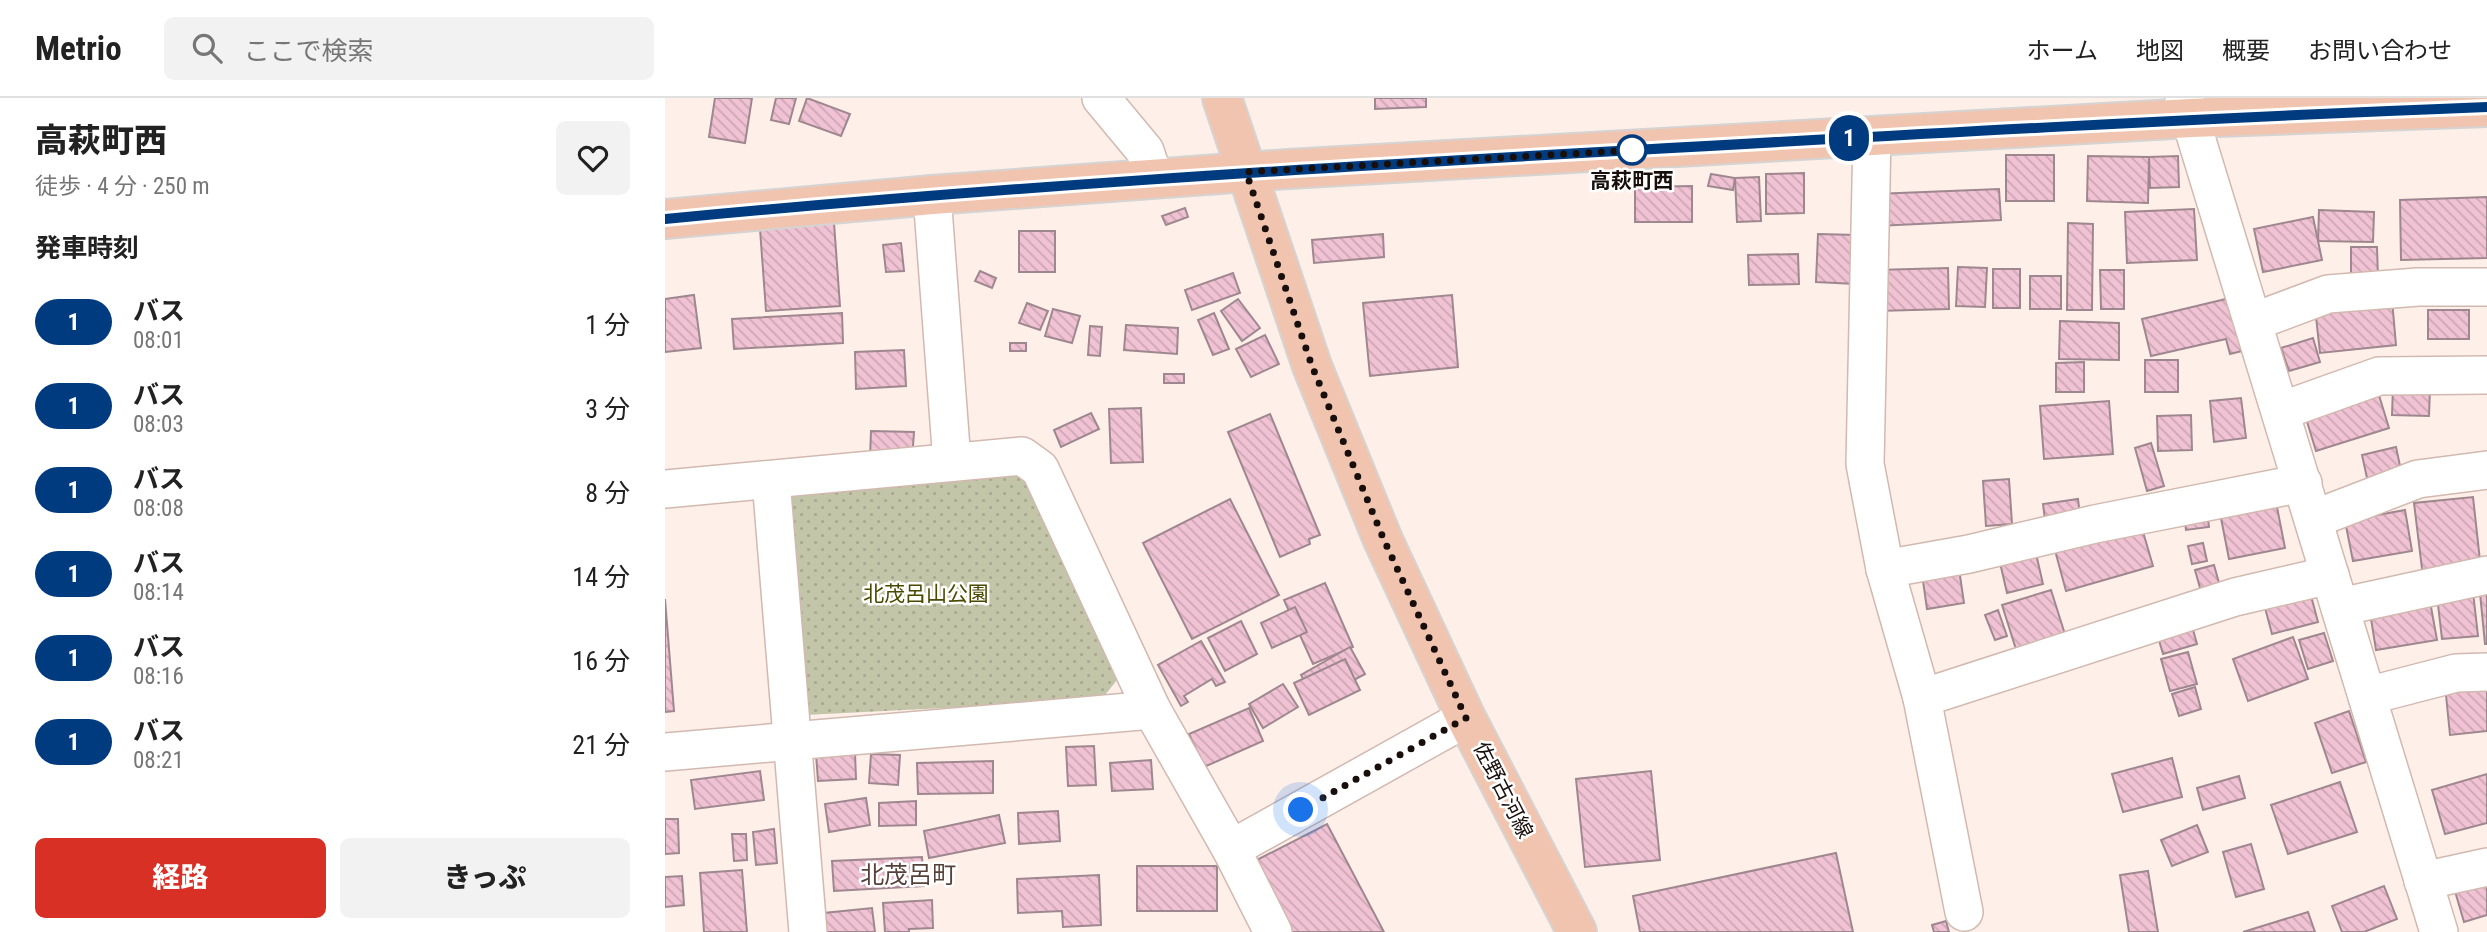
<!DOCTYPE html>
<html lang="ja">
<head>
<meta charset="utf-8">
<style>
  body { margin:0; font-family:"Roboto Condensed","Noto Sans JP",sans-serif; background:#f2f2f2; color:#222; height:100vh; display:flex; flex-direction:column; font-size:26px; white-space:nowrap }
  * { box-sizing:border-box; margin:0 }
  p { font-size:23px; color:#767676 }
  .icon { flex:none; width:38px; height:38px; fill:none; stroke:currentColor; stroke-width:2; stroke-linecap:round; stroke-linejoin:round }
  .map { position:relative; flex:1; overflow:hidden }
  .side { display:flex; flex-direction:column; background:#fff; width:665px }
  .side>* { flex:none }
  .badge { padding:0 14px; border-radius:23px; font-size:24px; line-height:46px }
  .you { position:absolute; width:35px; height:35px; margin:-18px; border:5px solid #fff; border-radius:50%; background:#1a73e8; box-shadow:0 0 0 10px #1a73e833 }
  .map>.badge { position:absolute; translate:-50% -50%; box-shadow:0 0 0 4px #fff }
  h2 { padding:0 35px; font-size:26px; line-height:63px }
  .round { display:grid; place-items:center; flex:none; width:74px; height:74px; border-radius:10px; background:#f2f2f2 }
  .summary { display:flex; align-items:center; justify-content:space-between; height:119px; padding:0 35px }
  h1 { font-size:33px; font-weight:800; line-height:52px }
  .action { display:flex; gap:14px; margin-top:auto; padding:14px 35px }
  .action a { flex:1; height:80px; border-radius:10px; background:#d93025; color:#fff; font-size:28px; font-weight:800; line-height:80px; text-align:center }
  .action a+a { background:#f2f2f2; color:#222 }
  ul { padding:0; list-style:none }
  li { display:flex; align-items:center; gap:21px; height:84px; padding:0 35px }
  li div { flex:1 }
  li b { display:block; font-size:26px }
  li em { font-style:normal }
  li .badge { min-width:77px; font-weight:700; text-align:center }
  header { display:flex; align-items:center; gap:42px; box-sizing:border-box; height:98px; padding:0 35px; background:#fff; border-bottom:2px solid #e0e0e0 }
  header strong { font-size:33px }
  nav { display:flex; gap:38px; margin-inline-start:auto; font-size:24px }
  .search { width:490px; height:63px; background:#f2f2f2; display:flex; align-items:center; gap:18px; box-sizing:border-box; padding:0 24px; border-radius:10px; color:#767676; font-size:26px }
  main { display:flex; flex:1; min-height:0 }
  .map>svg:first-child { display:block }
</style>
</head>
<body>
<header>
<strong>Metrio</strong>
<div class="search"><svg class="icon" aria-label="search" viewBox="0 0 24 24"><circle cx="10" cy="10" r="6"/><path d="M15 15l6 6"/></svg>ここで検索</div>
<nav><a>ホーム</a><a>地図</a><a>概要</a><a>お問い合わせ</a></nav>
</header>
<main>
<section class="side">
<div class="summary"><div><h1>高萩町西</h1><p>徒歩 · 4 分 · 250 m</p></div><a class="round"><svg class="icon" aria-label="heart" viewBox="0 0 24 24"><path d="M12 20l-8-8c-3-5 5-10 8-4 3-6 11-1 8 4z"/></svg></a></div>
<h2>発車時刻</h2>
<ul>
<li><span class="badge" style="background:#003b80;color:#fff">1</span><div><b>バス</b><p>08:01</p></div><em>1 分</em></li>
<li><span class="badge" style="background:#003b80;color:#fff">1</span><div><b>バス</b><p>08:03</p></div><em>3 分</em></li>
<li><span class="badge" style="background:#003b80;color:#fff">1</span><div><b>バス</b><p>08:08</p></div><em>8 分</em></li>
<li><span class="badge" style="background:#003b80;color:#fff">1</span><div><b>バス</b><p>08:14</p></div><em>14 分</em></li>
<li><span class="badge" style="background:#003b80;color:#fff">1</span><div><b>バス</b><p>08:16</p></div><em>16 分</em></li>
<li><span class="badge" style="background:#003b80;color:#fff">1</span><div><b>バス</b><p>08:21</p></div><em>21 分</em></li>
</ul>
<div class="action"><a>経路</a><a>きっぷ</a></div>
</section>
<div class="map">
<svg width="1822" height="834" viewBox="0 0 1822 834">
  <defs>
    <pattern id="park-dots" width="8" height="8" patternUnits="userSpaceOnUse" patternTransform="scale(1.75)"><rect width="8" height="8" fill="#c3c5a8"/><path d="M2 2h.1M6 6h.1" fill="none" stroke="#a7a88f" stroke-width="1.8" stroke-linecap="round"/></pattern>
    <pattern id="building-back-hatch" width="6" height="6" patternUnits="userSpaceOnUse" patternTransform="scale(1.75)"><rect width="6" height="6" fill="#f0c2d3"/><path d="M-1 5l2 2M0 0l6 6M5-1l2 2" fill="none" stroke="#cda6b4"/></pattern>
  </defs>
  <rect width="100%" height="100%" fill="#ffefe9"/>
  <path fill="url(#park-dots)" d="M 354,372 L 456,577 L 436,602 L 140,617 L 120,392 Z"/>
  <g fill="url(#building-back-hatch)" stroke="#9f878f" stroke-width="2">
    <path d="M 50,0 L 87,0 L 80,45 L 44,39 Z"/>
    <path d="M 111,0 L 131,0 L 124,26 L 106,22 Z"/>
    <path d="M 142,0 L 185,16 L 176,38 L 134,23 Z"/>
    <path d="M 710,0 L 761,0 L 761,9 L 710,11 Z"/>
    <rect x="1341" y="57" width="48" height="46"/>
    <path d="M 1423,58 L 1484,59 L 1483,105 L 1422,103 Z"/>
    <path d="M 1513,58 L 1514,89 L 1485,90 L 1484,59 Z"/>
    <path d="M 1139,75 L 1139,115 L 1101,116 L 1101,76 Z"/>
    <path d="M 1046,76 L 1070,80 L 1068,92 L 1043,88 Z"/>
    <path d="M 1094,79 L 1096,123 L 1072,124 L 1070,80 Z"/>
    <path d="M 1027,88 L 1027,124 L 970,124 L 970,89 Z"/>
    <path d="M 1334,91 L 1336,122 L 1212,128 L 1210,96 Z"/>
    <path d="M 1822,99 L 1822,160 L 1736,162 L 1735,102 Z"/>
    <path d="M 520,110 L 523,119 L 501,127 L 497,118 Z"/>
    <path d="M 1529,111 L 1532,162 L 1462,165 L 1460,114 Z"/>
    <path d="M 1654,112 L 1709,114 L 1708,144 L 1653,143 Z"/>
    <path d="M 1648,119 L 1657,162 L 1598,174 L 1589,131 Z"/>
    <path d="M 169,125 L 175,208 L 101,213 L 95,131 Z"/>
    <path d="M 1403,125 L 1428,126 L 1427,212 L 1402,212 Z"/>
    <rect x="354" y="133" width="36" height="41"/>
    <path d="M 718,136 L 719,159 L 649,165 L 647,142 Z"/>
    <path d="M 1153,136 L 1192,137 L 1190,186 L 1151,184 Z"/>
    <path d="M 236,145 L 239,173 L 221,174 L 218,147 Z"/>
    <path d="M 1686,149 L 1712,149 L 1713,180 L 1686,181 Z"/>
    <path d="M 1133,156 L 1134,186 L 1084,187 L 1083,157 Z"/>
    <path d="M 1293,169 L 1322,170 L 1320,209 L 1291,208 Z"/>
    <path d="M 1283,170 L 1284,211 L 1212,213 L 1211,172 Z"/>
    <rect x="1328" y="171" width="27" height="39"/>
    <path d="M 1435,172 L 1459,172 L 1459,211 L 1436,211 Z"/>
    <path d="M 315,173 L 331,180 L 327,190 L 310,183 Z"/>
    <path d="M 568,175 L 575,195 L 527,212 L 520,192 Z"/>
    <rect x="1365" y="178" width="31" height="33"/>
    <path d="M 29,197 L 36,250 L 0,254 L 0,201 Z"/>
    <path d="M 787,197 L 793,269 L 705,278 L 698,205 Z"/>
    <path d="M 1565,200 L 1577,253 L 1565,256 L 1561,241 L 1486,258 L 1477,221 Z"/>
    <path d="M 573,201 L 595,230 L 577,243 L 556,213 Z"/>
    <path d="M 1727,202 L 1731,247 L 1655,255 L 1650,210 Z"/>
    <path d="M 362,205 L 383,213 L 375,232 L 354,225 Z"/>
    <path d="M 388,211 L 415,218 L 407,245 L 380,238 Z"/>
    <rect x="1763" y="212" width="41" height="29"/>
    <path d="M 177,215 L 178,245 L 69,251 L 67,221 Z"/>
    <path d="M 549,215 L 564,251 L 548,257 L 533,222 Z"/>
    <path d="M 1395,223 L 1454,225 L 1454,262 L 1394,261 Z"/>
    <path d="M 461,227 L 513,230 L 512,256 L 459,252 Z"/>
    <path d="M 425,228 L 437,229 L 435,258 L 423,257 Z"/>
    <path d="M 600,237 L 614,266 L 586,279 L 571,251 Z"/>
    <path d="M 1648,240 L 1655,264 L 1624,273 L 1616,250 Z"/>
    <rect x="345" y="245" width="16" height="8"/>
    <path d="M 239,252 L 241,288 L 191,291 L 190,254 Z"/>
    <rect x="1480" y="262" width="33" height="32"/>
    <path d="M 1419,264 L 1419,294 L 1391,294 L 1391,265 Z"/>
    <rect x="499" y="276" width="20" height="9"/>
    <path d="M 1728,289 L 1765,290 L 1764,318 L 1727,317 Z"/>
    <path d="M 1713,294 L 1724,330 L 1651,353 L 1640,317 Z"/>
    <path d="M 1576,300 L 1581,340 L 1549,344 L 1545,303 Z"/>
    <path d="M 1444,303 L 1448,356 L 1379,361 L 1375,308 Z"/>
    <path d="M 476,310 L 478,364 L 446,365 L 444,311 Z"/>
    <path d="M 426,315 L 434,331 L 396,349 L 389,332 Z"/>
    <path d="M 605,316 L 655,437 L 644,441 L 645,446 L 615,459 L 563,334 Z"/>
    <path d="M 1526,317 L 1527,352 L 1493,353 L 1492,318 Z"/>
    <path d="M 206,333 L 249,334 L 247,362 L 205,360 Z"/>
    <path d="M 1486,345 L 1499,388 L 1482,393 L 1470,350 Z"/>
    <path d="M 1731,349 L 1738,382 L 1704,389 L 1697,357 Z"/>
    <path d="M 1344,381 L 1347,426 L 1321,428 L 1318,383 Z"/>
    <path d="M 1808,399 L 1816,472 L 1758,479 L 1749,405 Z"/>
    <path d="M 565,401 L 614,497 L 527,541 L 478,445 Z"/>
    <path d="M 1413,401 L 1416,425 L 1381,430 L 1378,406 Z"/>
    <path d="M 1611,404 L 1620,450 L 1564,461 L 1555,415 Z"/>
    <path d="M 1541,407 L 1544,429 L 1521,432 L 1518,411 Z"/>
    <path d="M 1740,412 L 1747,453 L 1688,463 L 1680,423 Z"/>
    <path d="M 1474,420 L 1488,468 L 1401,493 L 1388,445 Z"/>
    <path d="M 1538,445 L 1542,463 L 1527,466 L 1523,448 Z"/>
    <path d="M 1369,447 L 1378,486 L 1342,495 L 1333,456 Z"/>
    <path d="M 1293,464 L 1299,505 L 1262,511 L 1256,469 Z"/>
    <path d="M 1549,467 L 1556,492 L 1537,497 L 1530,472 Z"/>
    <path d="M 660,485 L 688,549 L 648,566 L 619,502 Z"/>
    <path d="M 1814,485 L 1822,485 L 1822,546 L 1820,546 Z"/>
    <path d="M 1386,492 L 1404,549 L 1355,564 L 1337,507 Z"/>
    <path d="M 1645,494 L 1653,524 L 1607,536 L 1599,506 Z"/>
    <path d="M 1808,494 L 1813,538 L 1777,541 L 1772,498 Z"/>
    <path d="M 1764,498 L 1772,542 L 1711,552 L 1704,508 Z"/>
    <path d="M 0,501 L 9,613 L 0,614 Z"/>
    <path d="M 630,509 L 642,534 L 607,550 L 596,525 Z"/>
    <path d="M 1333,512 L 1342,538 L 1330,542 L 1320,517 Z"/>
    <path d="M 1525,521 L 1532,546 L 1498,556 L 1491,532 Z"/>
    <path d="M 576,523 L 592,556 L 560,573 L 543,540 Z"/>
    <path d="M 1659,535 L 1668,563 L 1643,571 L 1634,542 Z"/>
    <path d="M 1628,539 L 1643,581 L 1583,603 L 1568,561 Z"/>
    <path d="M 536,543 L 560,584 L 551,588 L 547,581 L 519,598 L 523,604 L 516,608 L 493,567 Z"/>
    <path d="M 685,549 L 700,576 L 650,603 L 636,577 Z"/>
    <path d="M 1523,554 L 1532,586 L 1505,593 L 1496,561 Z"/>
    <path d="M 680,561 L 695,592 L 644,617 L 629,585 Z"/>
    <path d="M 1822,582 L 1822,633 L 1785,637 L 1780,587 Z"/>
    <path d="M 618,586 L 633,609 L 598,630 L 584,606 Z"/>
    <path d="M 1530,589 L 1536,611 L 1514,618 L 1507,596 Z"/>
    <path d="M 584,610 L 598,643 L 539,669 L 524,636 Z"/>
    <path d="M 1684,613 L 1701,664 L 1667,675 L 1650,625 Z"/>
    <path d="M 429,648 L 431,687 L 403,688 L 401,649 Z"/>
    <path d="M 190,654 L 191,681 L 153,683 L 151,656 Z"/>
    <path d="M 206,656 L 235,657 L 233,687 L 204,685 Z"/>
    <path d="M 1507,660 L 1517,699 L 1458,714 L 1447,676 Z"/>
    <path d="M 486,662 L 488,691 L 447,693 L 445,665 Z"/>
    <path d="M 328,663 L 328,695 L 253,696 L 252,665 Z"/>
    <path d="M 95,673 L 99,702 L 30,711 L 26,682 Z"/>
    <path d="M 986,673 L 995,762 L 920,769 L 911,681 Z"/>
    <path d="M 1822,676 L 1822,725 L 1780,736 L 1767,692 Z"/>
    <path d="M 1574,678 L 1580,700 L 1538,712 L 1532,690 Z"/>
    <path d="M 1675,684 L 1692,734 L 1623,756 L 1606,707 Z"/>
    <path d="M 201,700 L 205,727 L 164,734 L 160,706 Z"/>
    <path d="M 251,703 L 251,727 L 214,728 L 214,705 Z"/>
    <path d="M 393,713 L 395,743 L 354,746 L 353,715 Z"/>
    <path d="M 334,717 L 340,745 L 264,760 L 259,733 Z"/>
    <path d="M 0,721 L 13,721 L 14,755 L 0,756 Z"/>
    <path d="M 662,726 L 719,834 L 625,834 L 588,764 Z"/>
    <path d="M 1532,727 L 1543,754 L 1507,768 L 1496,742 Z"/>
    <path d="M 109,731 L 112,765 L 91,767 L 88,734 Z"/>
    <path d="M 67,736 L 81,736 L 82,762 L 69,763 Z"/>
    <path d="M 1586,746 L 1599,791 L 1571,799 L 1558,754 Z"/>
    <path d="M 1171,755 L 1188,834 L 975,834 L 968,798 Z"/>
    <path d="M 257,759 L 259,788 L 169,793 L 167,763 Z"/>
    <rect x="472" y="768" width="80" height="45"/>
    <path d="M 77,772 L 82,834 L 39,834 L 35,775 Z"/>
    <path d="M 1483,773 L 1493,834 L 1464,834 L 1455,777 Z"/>
    <path d="M 1822,774 L 1822,817 L 1799,824 L 1787,783 Z"/>
    <path d="M 434,777 L 436,827 L 398,829 L 397,813 L 353,815 L 352,781 Z"/>
    <path d="M 17,778 L 19,807 L 0,809 L 0,779 Z"/>
    <path d="M 1719,788 L 1732,821 L 1699,834 L 1677,834 L 1667,808 Z"/>
    <path d="M 267,802 L 268,830 L 244,831 L 244,834 L 220,834 L 218,805 Z"/>
    <path d="M 207,810 L 210,834 L 161,834 L 159,815 Z"/>
    <path d="M 1643,814 L 1650,834 L 1578,834 Z"/>
    <path d="M 1281,823 L 1284,834 L 1269,834 L 1267,827 Z"/>
  </g>
  <g fill="none" stroke-linecap="round" stroke-linejoin="round">
    <defs>
      <g id="minor">
        <path d="M 436,0 L 480,53 L 489,80"/>
        <path d="M 1519,0 L 1774,834"/>
        <path d="M 1207,38 L 1200,366 L 1220,471 L 1257,600 L 1299,814"/>
        <path d="M 267,97 L 287,364"/>
        <path d="M 1588,224 L 1663,196 L 1753,189 L 1822,189"/>
        <path d="M 1616,313 L 1714,278 L 1822,277"/>
        <path d="M 106,382 L 143,834"/>
        <path d="M 0,391 L 357,358 L 375,371 L 487,612 L 566,751 L 608,834"/>
        <path d="M 1649,421 L 1753,381 L 1822,372"/>
        <path d="M 1220,471 L 1304,456 L 1430,426 L 1638,385"/>
        <path d="M 1675,509 L 1822,477"/>
        <path d="M 1702,598 L 1791,575 L 1822,574"/>
        <path d="M 1257,600 L 1570,499 L 1665,477"/>
        <path d="M 0,654 L 487,612"/>
        <path d="M 566,751 L 801,620"/>
        <path d="M 1758,783 L 1822,769"/>
      </g>
      <g id="major">
        <path d="M 557,0 L 647,268 L 718,442 L 801,620 L 912,834"/>
        <path d="M 0,121 L 267,97 L 623,71 L 1526,20 L 1822,9"/>
      </g>
    </defs>
    <use href="#minor" stroke="#d2b9b0" stroke-width="40"/>
    <use href="#major" stroke="#d5d4d3" stroke-width="42"/>
    <use href="#minor" stroke="#fff" stroke-width="37"/>
    <use href="#major" stroke="#f1c4b0" stroke-width="38"/>
  </g>
  <g fill="none" stroke-linecap="round" stroke-linejoin="round">
    <defs>
      <path id="line" d="M 0,121 C 323,90 646,70 970,52 C 1254,36 1538,20 1822,9"/>
    </defs>
    <use href="#line" stroke="#fff" stroke-width="16"/>
    <use href="#line" stroke="#003b80" stroke-width="10"/>
    <path stroke="#180f0c" stroke-width="7" stroke-dasharray="0 12.6" d="M 636,712 L 801,620 L 719,442 L 647,268 L 581,74 L 971,52 L 967,52"/>
  </g>
  <circle fill="#fff" stroke="#003b80" stroke-width="3.5" cx="967" cy="52" r="14"/>
  <g text-anchor="middle" dominant-baseline="central" stroke-width="5" stroke-linejoin="round" paint-order="stroke">
    <g font-size="21" font-weight="bold" fill="#180f0c" stroke="#fff">
      <text x="967" y="83">高萩町西</text>
    </g>
    <g font-size="21" fill="#494a00" stroke="#fff">
      <text x="261" y="496">北茂呂山公園</text>
    </g>
    <g font-size="21" fill="#180f0c" stroke="#fff">
      <text transform="translate(838 692) rotate(63)">佐野古河線</text>
    </g>
    <g font-size="24" fill="#57423b" stroke="#fff">
      <text x="243" y="777">北茂呂町</text>
    </g>
  </g>
</svg>
<div class="you" style="left:636px;top:712px"></div>
<b class="badge" style="left:1184px;top:40px;background:#003b80;color:#fff">1</b>
</div>
</main>
</body>
</html>
